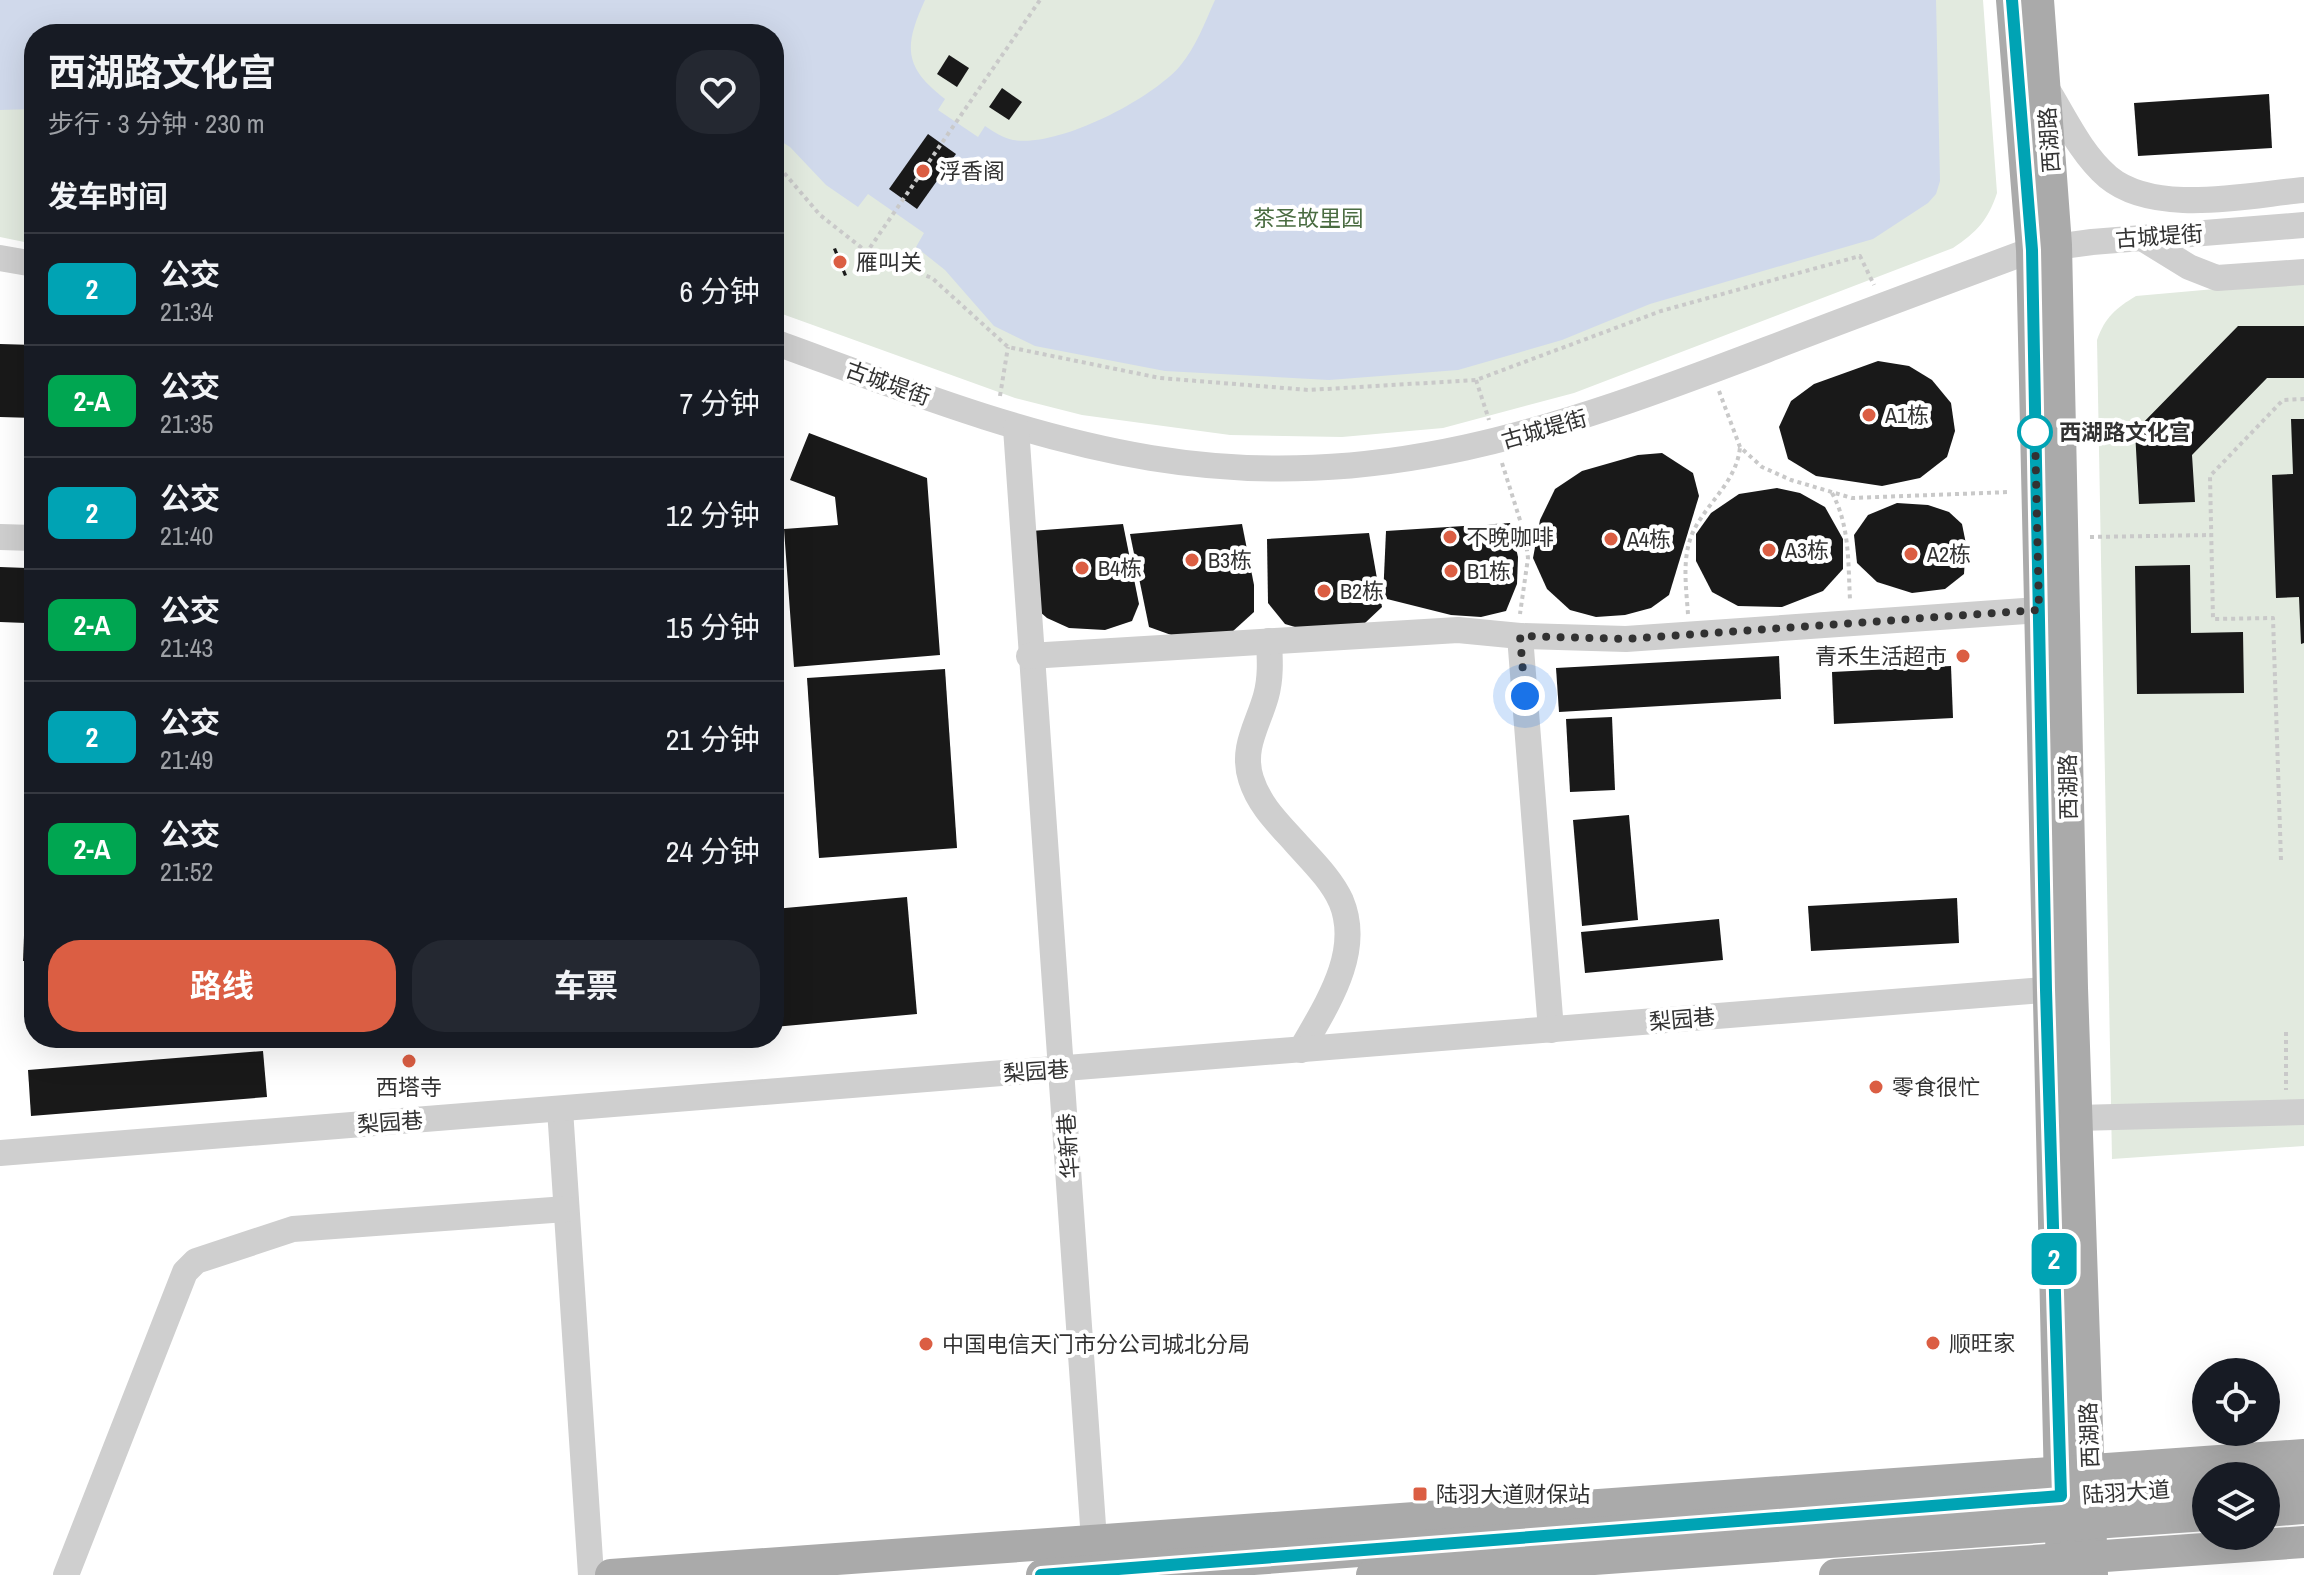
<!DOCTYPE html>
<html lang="zh">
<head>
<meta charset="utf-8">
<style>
  body { margin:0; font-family:"Archivo Narrow","Noto Sans SC",sans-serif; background:#242831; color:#f1f3f6; height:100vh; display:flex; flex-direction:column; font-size:30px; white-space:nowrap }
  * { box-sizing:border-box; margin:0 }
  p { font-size:26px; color:#9ea1a6 }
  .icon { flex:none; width:44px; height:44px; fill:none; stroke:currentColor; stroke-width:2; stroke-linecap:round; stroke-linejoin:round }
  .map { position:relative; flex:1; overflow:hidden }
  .side { position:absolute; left:24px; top:24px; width:760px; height:1024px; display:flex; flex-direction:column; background:#171b24; border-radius:32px; box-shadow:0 8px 32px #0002 }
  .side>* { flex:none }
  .badge { padding:0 16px; border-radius:12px; font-size:28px; line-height:52px }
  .controls { position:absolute; left:2192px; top:1358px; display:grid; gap:16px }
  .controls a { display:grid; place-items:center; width:88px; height:88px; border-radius:50%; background:#171b24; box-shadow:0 8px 32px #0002; font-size:40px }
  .you { position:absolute; width:40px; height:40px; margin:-20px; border:6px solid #fff; border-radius:50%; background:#1a73e8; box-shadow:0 0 0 12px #1a73e833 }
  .map>.badge { position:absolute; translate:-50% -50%; box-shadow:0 0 0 4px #fff }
  h2 { padding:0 24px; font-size:30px; line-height:72px }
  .round { display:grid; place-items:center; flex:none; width:84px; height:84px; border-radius:32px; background:#242831 }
  .headline { display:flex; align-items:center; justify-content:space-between; height:136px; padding:0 24px }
  h1 { font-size:38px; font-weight:700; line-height:60px }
  .cta { display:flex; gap:16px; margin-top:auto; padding:16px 24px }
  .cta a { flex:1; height:92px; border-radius:32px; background:#db5e43; color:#fff; font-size:32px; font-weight:700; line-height:92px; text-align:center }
  .cta a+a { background:#242831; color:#f1f3f6 }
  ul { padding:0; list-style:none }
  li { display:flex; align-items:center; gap:24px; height:112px; padding:0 24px; border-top:2px solid #363941 }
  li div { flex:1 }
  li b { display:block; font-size:30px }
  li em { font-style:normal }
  li .badge { min-width:88px; font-weight:700; text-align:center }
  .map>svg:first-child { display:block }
</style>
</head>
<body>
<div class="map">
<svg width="2304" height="1575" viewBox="0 0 2304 1575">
  <rect width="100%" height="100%" fill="#fff"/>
  <g fill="#e2eadf">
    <path d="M 0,0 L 1983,0 L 1997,193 C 1988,220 1977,232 1953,248 L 1574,393 L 1443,428 L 1342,437 L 1230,435 L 1082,415 L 1015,398 L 774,311 L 774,34 L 34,34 L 34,244 L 0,237 Z"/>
    <path d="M 2304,281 L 2304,1146 L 2112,1159 L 2097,340 C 2105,317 2116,308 2136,296 Z"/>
  </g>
  <path fill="#d0d9eb" d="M 0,0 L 925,0 C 904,46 903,67 945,99 L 938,110 L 978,137 L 985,126 C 994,132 1003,138 1013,140 C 1058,148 1152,99 1180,66 C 1196,47 1205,22 1215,0 L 1936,0 L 1940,181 L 1936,194 L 1928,203 L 1873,239 L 1650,304 L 1562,340 L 1458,370 L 1329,380 L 1165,371 L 1035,346 L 994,326 L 945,270 L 916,247 L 924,233 L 868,194 L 858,207 L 826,185 L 790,147 L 774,137 L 774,34 L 34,34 L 34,109 L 0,110 Z"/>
  <g fill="#191919">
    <path d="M 949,55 L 969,68 L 957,87 L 937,74 Z"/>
    <path d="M 1002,88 L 1022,102 L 1009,120 L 989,107 Z"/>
    <path d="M 2269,94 L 2272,148 L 2138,156 L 2134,103 Z"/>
    <path d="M 928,134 L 956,154 L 917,209 L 889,189 Z"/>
    <path d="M 836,248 L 847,275 L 844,276 L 833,249 Z"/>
    <path d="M 2238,326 L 2304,326 L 2304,378 L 2267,378 L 2192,455 L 2195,502 L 2139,504 L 2135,431 Z"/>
    <path d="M 0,344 L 34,345 L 34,418 L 0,417 Z"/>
    <path d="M 1878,361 L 1909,366 L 1932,380 L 1951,403 L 1955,431 L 1947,457 L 1920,478 L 1882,486 L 1816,476 L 1788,459 L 1779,427 L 1791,401 L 1814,384 Z"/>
    <path d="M 2291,419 L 2304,419 L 2304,643 L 2301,644 L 2299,597 L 2276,598 L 2272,475 L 2293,474 Z"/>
    <path d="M 809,433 L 927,478 L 940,655 L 794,667 L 784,529 L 838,525 L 835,497 L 790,480 Z"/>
    <path d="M 1662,453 L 1693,473 L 1699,496 L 1669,595 L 1651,608 L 1625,615 L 1596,617 L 1570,610 L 1547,589 L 1533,558 L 1540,520 L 1555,489 L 1582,471 L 1638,455 Z"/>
    <path d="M 1777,488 L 1800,493 L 1825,507 L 1843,539 L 1843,569 L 1823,591 L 1782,607 L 1738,606 L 1712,592 L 1696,561 L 1696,534 L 1711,513 L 1739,494 Z"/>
    <path d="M 1897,503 L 1928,505 L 1949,512 L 1962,524 L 1966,544 L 1964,574 L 1945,589 L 1912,593 L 1877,582 L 1857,563 L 1854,535 L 1868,515 Z"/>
    <path d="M 1510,523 L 1518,557 L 1517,584 L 1506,611 L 1481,617 L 1451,615 L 1383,598 L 1386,531 Z"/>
    <path d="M 1123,524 L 1139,604 L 1132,621 L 1105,630 L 1069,628 L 1047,618 L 1032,605 L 1031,531 Z"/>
    <path d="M 1242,524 L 1254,585 L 1254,612 L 1232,632 L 1174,636 L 1149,627 L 1130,534 Z"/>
    <path d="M 1369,533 L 1382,607 L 1365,623 L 1305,630 L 1285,624 L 1268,603 L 1267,539 Z"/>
    <path d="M 2190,565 L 2191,633 L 2243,632 L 2244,693 L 2137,694 L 2135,566 Z"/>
    <path d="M 0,567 L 27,568 L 26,623 L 0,622 Z"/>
    <path d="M 1779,656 L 1781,699 L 1559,712 L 1556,668 Z"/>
    <path d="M 1951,666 L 1953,718 L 1834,724 L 1832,672 Z"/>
    <path d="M 945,669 L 957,848 L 819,858 L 807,678 Z"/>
    <path d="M 1612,717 L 1615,790 L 1570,792 L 1566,719 Z"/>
    <path d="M 26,787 L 34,787 L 34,833 L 24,833 Z"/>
    <path d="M 1629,815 L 1638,920 L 1582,926 L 1573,820 Z"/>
    <path d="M 907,897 L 917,1014 L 774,1027 L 774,909 Z"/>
    <path d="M 1957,898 L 1959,943 L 1811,951 L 1808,906 Z"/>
    <path d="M 25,911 L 34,911 L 34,962 L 23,961 Z"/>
    <path d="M 1719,919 L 1723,960 L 1585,973 L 1581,932 Z"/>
    <path d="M 263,1051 L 267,1097 L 31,1116 L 28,1070 Z"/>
  </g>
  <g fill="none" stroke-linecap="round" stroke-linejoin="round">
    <g stroke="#c9c9c9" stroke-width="4" stroke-dasharray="4 4" stroke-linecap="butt">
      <path d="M 774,90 L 776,80"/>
      <path d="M 774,161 L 820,215 L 867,252 L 1040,0"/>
      <path d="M 867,252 L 932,278 L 1008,347 L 1160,378 L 1309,390 L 1476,380 L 1661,311 L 1860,256 L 1874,285"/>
      <path d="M 1476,380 L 1489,420"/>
      <path d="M 1719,391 L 1740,447 L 1762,467 L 1791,480 L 1852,498 L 2010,492"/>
      <path d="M 1000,396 L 1008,347"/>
      <path d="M 1502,463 L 1525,536 L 1528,558 L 1520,614"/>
      <path d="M 1832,493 C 1850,526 1848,563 1850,600"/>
      <path d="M 2090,537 L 2211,535"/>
      <path d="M 1688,614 C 1686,585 1681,554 1695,528 C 1710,500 1737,480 1740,447"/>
      <path d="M 2281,860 L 2273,618 L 2213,619 L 2210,476 L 2283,400 L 2304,399"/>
      <path d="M 2286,1032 L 2286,1090"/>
    </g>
    <g stroke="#cfcfcf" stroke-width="26">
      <path d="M 2045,86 C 2064,116 2080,153 2108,177 C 2155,216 2247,195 2304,190"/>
      <path d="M 2142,238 L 2189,267 L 2217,278 L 2304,272"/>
      <path d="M 0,258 L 34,264"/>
      <path d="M 774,342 C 898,387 1020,436 1151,458 C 1377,495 1559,429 1766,350 C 1854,316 1943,283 2032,250 L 2092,242 L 2304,225"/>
      <path d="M 1016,428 L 1094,1540"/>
      <path d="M 0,537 L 34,538"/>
      <path d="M 1520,636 L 1626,639 L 2039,610"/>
      <path d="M 1269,641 C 1270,660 1271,678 1266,696 C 1258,725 1241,748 1251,779 C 1259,805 1278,823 1296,843 C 1312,861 1331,879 1341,901 C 1363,953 1325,1007 1301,1050"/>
      <path d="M 1029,656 L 1458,630 L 1520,636 L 1551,1030"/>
      <path d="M 560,1109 L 591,1575"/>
      <path d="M 2077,1118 L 2304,1112"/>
      <path d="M 0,1153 L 2068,988"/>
      <path d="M 66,1575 L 185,1272 L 196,1261 L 293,1229 L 566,1209"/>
    </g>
    <g stroke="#aaa" stroke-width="32">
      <path d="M 2012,0 L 2032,250 L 2062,1575"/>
      <path d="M 2038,0 L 2056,245 L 2072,988 L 2092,1575"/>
      <path d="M 2266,1483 L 2304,1481"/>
      <path d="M 2266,1511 L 2304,1508"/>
      <path d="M 611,1575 L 2304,1455"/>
      <path d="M 1042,1575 L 2206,1487"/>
      <path d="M 1372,1575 L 2206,1515"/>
      <path d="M 1835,1575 L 2304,1542"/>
    </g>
  </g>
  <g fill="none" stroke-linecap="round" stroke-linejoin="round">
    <defs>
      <path id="line" d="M 1041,1575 L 2061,1496 L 2046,990 L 2032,250 L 2012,0"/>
    </defs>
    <use href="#line" stroke="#fff" stroke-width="18"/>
    <use href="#line" stroke="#00a3b4" stroke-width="12"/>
    <path stroke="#323232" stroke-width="8" stroke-dasharray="0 14.4" d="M 1525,696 L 1520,636 L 1626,639 L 2039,610 L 2035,432"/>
  </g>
  <g fill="#db5e43" stroke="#fff" stroke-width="3">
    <circle cx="923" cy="171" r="8"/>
    <circle cx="840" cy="262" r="8"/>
    <circle cx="1869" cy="415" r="8"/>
    <circle cx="1450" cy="537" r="8"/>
    <circle cx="1611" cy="539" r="8"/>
    <circle cx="1769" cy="550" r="8"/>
    <circle cx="1911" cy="554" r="8"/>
    <circle cx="1192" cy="560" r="8"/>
    <circle cx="1082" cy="568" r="8"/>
    <circle cx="1451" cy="571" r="8"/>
    <circle cx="1324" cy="591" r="8"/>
    <circle cx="1963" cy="656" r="8"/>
    <circle cx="409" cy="1061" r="8"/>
    <circle cx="1876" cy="1087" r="8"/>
    <circle cx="1933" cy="1343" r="8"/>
    <circle cx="926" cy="1344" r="8"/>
    <rect x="1412" y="1486" width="16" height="16" rx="4"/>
  </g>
  <circle fill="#fff" stroke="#00a3b4" stroke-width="4" cx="2035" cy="432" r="16"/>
  <g text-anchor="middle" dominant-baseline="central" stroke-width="8" stroke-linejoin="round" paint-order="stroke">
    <g font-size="22" fill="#323232" stroke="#fff">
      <text transform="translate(2049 140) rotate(-94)">西湖路</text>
      <text transform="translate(2159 236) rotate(-4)">古城堤街</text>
      <text transform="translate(888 383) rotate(20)">古城堤街</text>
      <text transform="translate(1544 429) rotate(-16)">古城堤街</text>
      <text transform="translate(2068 787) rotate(-91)">西湖路</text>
      <text transform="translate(1682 1019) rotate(-5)">梨园巷</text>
      <text transform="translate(1036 1071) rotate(-4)">梨园巷</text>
      <text transform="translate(390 1122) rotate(-4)">梨园巷</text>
      <text transform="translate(1068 1146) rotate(-94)">华新巷</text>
      <text transform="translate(2089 1435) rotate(-92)">西湖路</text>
      <text transform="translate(2126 1492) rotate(-4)">陆羽大道</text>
    </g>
    <g font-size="22" fill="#323232" stroke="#fff" text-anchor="start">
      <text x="939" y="171">浮香阁</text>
      <text x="856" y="262">雁叫关</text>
      <text x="1885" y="415">A1栋</text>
      <text x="1466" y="537">不晚咖啡</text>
      <text x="1627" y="539">A4栋</text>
      <text x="1785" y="550">A3栋</text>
      <text x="1927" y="554">A2栋</text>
      <text x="1208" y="560">B3栋</text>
      <text x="1098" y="568">B4栋</text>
      <text x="1467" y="571">B1栋</text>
      <text x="1340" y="591">B2栋</text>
      <text x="1947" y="656" text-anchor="end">青禾生活超市</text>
      <text x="409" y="1087" text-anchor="middle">西塔寺</text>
      <text x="1892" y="1087">零食很忙</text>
      <text x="1949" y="1343">顺旺家</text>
      <text x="942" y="1344">中国电信天门市分公司城北分局</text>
      <text x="1436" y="1494">陆羽大道财保站</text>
    </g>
    <g font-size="22" fill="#4a6c41" stroke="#fff">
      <text x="1308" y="218">茶圣故里园</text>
    </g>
    <g font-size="22" font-weight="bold" fill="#323232" stroke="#fff" text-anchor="start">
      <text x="2059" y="432">西湖路文化宫</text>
    </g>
  </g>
</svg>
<div class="controls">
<a><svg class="icon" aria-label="locate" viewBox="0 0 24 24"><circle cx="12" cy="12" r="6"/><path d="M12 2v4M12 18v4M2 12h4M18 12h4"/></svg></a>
<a><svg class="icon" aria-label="layers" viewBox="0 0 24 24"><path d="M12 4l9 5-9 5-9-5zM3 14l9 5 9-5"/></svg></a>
</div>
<div class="you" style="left:1525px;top:696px"></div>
<b class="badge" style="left:2054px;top:1259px;background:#00a3b4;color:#fff">2</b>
<section class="side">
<div class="headline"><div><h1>西湖路文化宫</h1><p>步行 · 3 分钟 · 230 m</p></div><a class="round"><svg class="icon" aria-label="heart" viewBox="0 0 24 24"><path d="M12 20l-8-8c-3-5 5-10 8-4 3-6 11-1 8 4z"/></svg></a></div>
<h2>发车时间</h2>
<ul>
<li><span class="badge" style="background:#00a3b4;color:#fff">2</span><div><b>公交</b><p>21:34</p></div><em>6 分钟</em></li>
<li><span class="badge" style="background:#00a651;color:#fff">2-A</span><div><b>公交</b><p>21:35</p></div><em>7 分钟</em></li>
<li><span class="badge" style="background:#00a3b4;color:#fff">2</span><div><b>公交</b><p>21:40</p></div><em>12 分钟</em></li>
<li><span class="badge" style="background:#00a651;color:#fff">2-A</span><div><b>公交</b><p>21:43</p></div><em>15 分钟</em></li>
<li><span class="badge" style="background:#00a3b4;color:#fff">2</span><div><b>公交</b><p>21:49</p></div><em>21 分钟</em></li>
<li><span class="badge" style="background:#00a651;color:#fff">2-A</span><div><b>公交</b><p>21:52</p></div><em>24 分钟</em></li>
</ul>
<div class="cta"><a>路线</a><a>车票</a></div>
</section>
</div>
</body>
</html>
